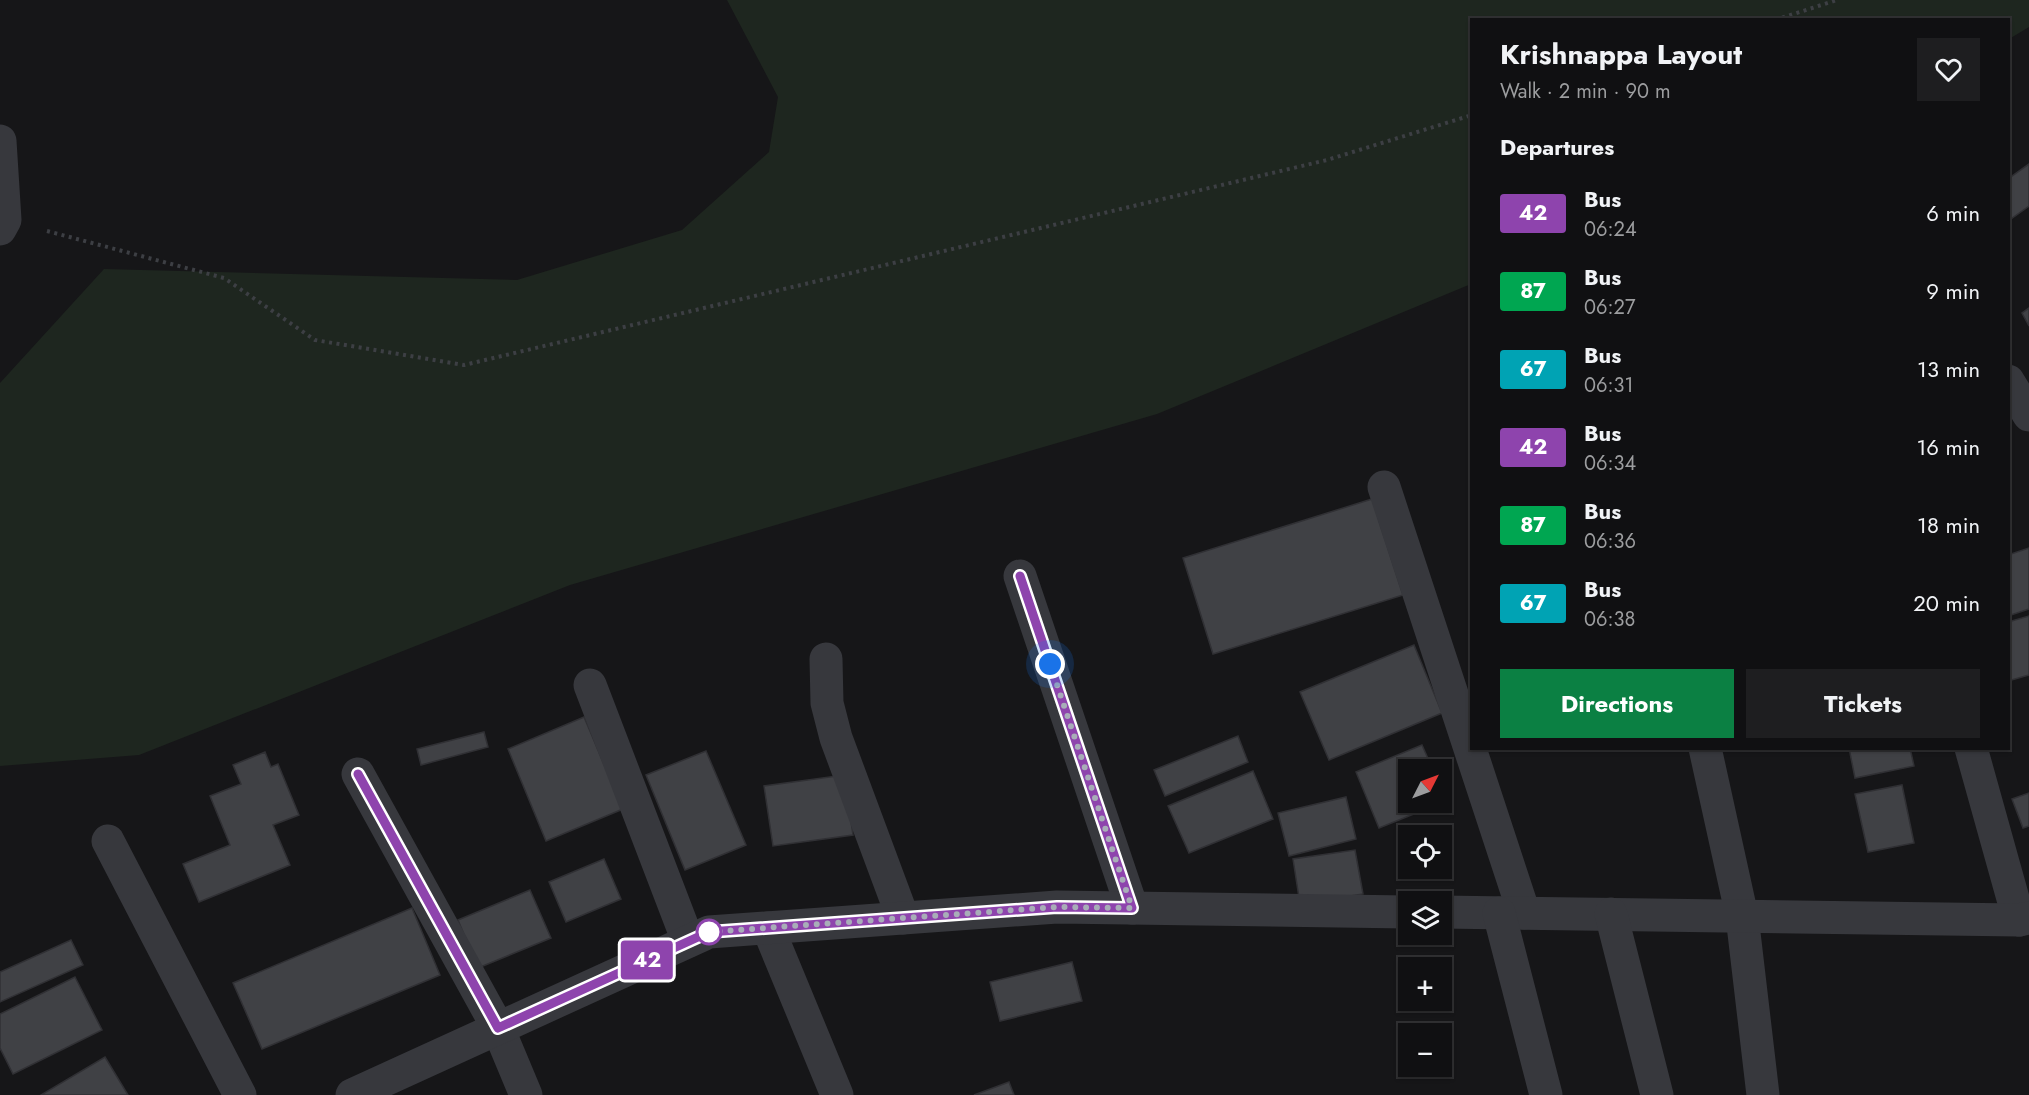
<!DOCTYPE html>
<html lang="en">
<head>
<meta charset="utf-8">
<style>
  body { margin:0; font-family:Jost,sans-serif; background:#1e1e20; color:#f1f3f6; height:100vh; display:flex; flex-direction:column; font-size:22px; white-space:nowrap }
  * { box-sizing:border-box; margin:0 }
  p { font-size:20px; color:#9c9d9f }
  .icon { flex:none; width:33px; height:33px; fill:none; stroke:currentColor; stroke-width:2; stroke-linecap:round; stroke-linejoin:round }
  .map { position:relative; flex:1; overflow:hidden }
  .sheet { position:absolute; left:1470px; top:18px; width:540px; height:732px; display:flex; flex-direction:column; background:#101012; border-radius:0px; box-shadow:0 2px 4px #0004,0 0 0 2px #303032 }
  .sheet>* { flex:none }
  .badge { padding:0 12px; border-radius:4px; font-size:21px; line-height:39px }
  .needle { width:39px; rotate:48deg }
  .buttons { position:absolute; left:1398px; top:759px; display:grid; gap:12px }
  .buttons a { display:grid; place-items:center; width:54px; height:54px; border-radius:0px; background:#101012; box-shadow:0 2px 4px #0004,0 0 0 2px #303032; font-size:30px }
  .you { position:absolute; width:30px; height:30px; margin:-15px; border:4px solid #fff; border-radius:50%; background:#1a73e8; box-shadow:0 0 0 9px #1a73e833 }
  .map>.badge { position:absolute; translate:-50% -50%; box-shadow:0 0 0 3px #fff }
  h2 { padding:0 30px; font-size:22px; line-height:54px }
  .round { display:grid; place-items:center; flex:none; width:63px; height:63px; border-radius:0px; background:#1e1e20 }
  .overview { display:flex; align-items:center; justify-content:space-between; height:102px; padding:0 30px }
  h1 { font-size:28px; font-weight:700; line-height:45px }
  .primary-button { display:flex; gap:12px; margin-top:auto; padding:12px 30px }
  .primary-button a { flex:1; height:69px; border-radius:0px; background:#0b8043; color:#fff; font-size:24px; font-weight:700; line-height:69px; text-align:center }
  .primary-button a+a { background:#1e1e20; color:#f1f3f6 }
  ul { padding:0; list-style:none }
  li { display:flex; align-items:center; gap:18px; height:78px; padding:0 30px }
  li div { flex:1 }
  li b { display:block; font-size:22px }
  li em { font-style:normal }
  li .badge { min-width:66px; font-weight:700; text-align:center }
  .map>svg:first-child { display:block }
</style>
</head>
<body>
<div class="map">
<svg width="2029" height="1095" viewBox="0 0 2029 1095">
  <rect width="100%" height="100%" fill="#161618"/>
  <path fill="#1e261f" d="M 727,0 L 2029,0 L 2029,27 L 2009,39 L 2008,20 L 1472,20 L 1471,284 L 1157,414 L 570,585 L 139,755 L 0,766 L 0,383 L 104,269 L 517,280 L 682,230 L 769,152 L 778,97 Z"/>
  <g fill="#404145" stroke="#303034" stroke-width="1.5">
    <path d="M 2029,164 L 2029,206 L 2008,221 L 2008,179 Z"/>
    <path d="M 2029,308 L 2029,326 L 2022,313 Z"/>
    <path d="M 1372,499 L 1403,595 L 1213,654 L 1183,558 Z"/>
    <path d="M 2029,548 L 2029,609 L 2008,616 L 2008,555 Z"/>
    <path d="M 2029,616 L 2029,675 L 2008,681 L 2008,622 Z"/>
    <path d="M 1414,645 L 1442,713 L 1329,760 L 1300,692 Z"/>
    <path d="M 584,717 L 623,809 L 546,841 L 508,749 Z"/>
    <path d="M 484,732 L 488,747 L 421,765 L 417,749 Z"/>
    <path d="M 1238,736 L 1248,762 L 1165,796 L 1154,770 Z"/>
    <path d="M 1422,745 L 1433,770 L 1408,770 L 1408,802 L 1442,802 L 1442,791 L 1446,801 L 1379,828 L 1356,772 Z"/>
    <path d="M 1849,748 L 1910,748 L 1914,766 L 1855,778 Z"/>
    <path d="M 706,751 L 746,845 L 685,870 L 646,775 Z"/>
    <path d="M 265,752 L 271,767 L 278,764 L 299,815 L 273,825 L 290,865 L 199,902 L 183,864 L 230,845 L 210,796 L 241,784 L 233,765 Z"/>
    <path d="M 1253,771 L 1273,819 L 1189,853 L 1168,806 Z"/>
    <path d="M 844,775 L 853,835 L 773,846 L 764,786 Z"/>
    <path d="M 1902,785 L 1914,843 L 1868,852 L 1855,794 Z"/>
    <path d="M 2029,793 L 2029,826 L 2023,828 L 2012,799 Z"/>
    <path d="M 1346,797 L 1356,839 L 1289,856 L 1278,813 Z"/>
    <path d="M 1355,850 L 1363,894 L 1300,904 L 1293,859 Z"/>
    <path d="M 604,859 L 621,899 L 566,922 L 549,882 Z"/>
    <path d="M 530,890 L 551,938 L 478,968 L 458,920 Z"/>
    <path d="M 412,908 L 440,975 L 262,1049 L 233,983 Z"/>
    <path d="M 71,940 L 83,965 L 0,1002 L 0,972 Z"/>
    <path d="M 1072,962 L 1082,1001 L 1000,1021 L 990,982 Z"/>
    <path d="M 75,977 L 102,1030 L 13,1074 L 0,1048 L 0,1014 Z"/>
    <path d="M 105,1057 L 128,1095 L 41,1095 Z"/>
    <path d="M 1009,1082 L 1014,1095 L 974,1095 Z"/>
  </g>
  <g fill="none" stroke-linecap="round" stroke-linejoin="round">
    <g stroke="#3d3f44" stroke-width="4" stroke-dasharray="3 4.5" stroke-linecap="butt">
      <path d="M 1775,20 L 1837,0"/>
      <path d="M 47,231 L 224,278 L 315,340 L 464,365 L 1327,160 L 1472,115"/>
    </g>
    <g stroke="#37383d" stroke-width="33">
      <path d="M 0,141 L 5,220 L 0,229"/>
      <path d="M 2008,381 L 2029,415"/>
      <path d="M 1384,487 L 1524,913"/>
      <path d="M 1020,576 L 1132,908"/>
      <path d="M 826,659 L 827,703 L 836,738 L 903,918"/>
      <path d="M 590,685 L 688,941"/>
      <path d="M 1705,748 L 1742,916 L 1763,1095"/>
      <path d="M 1971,748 L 2019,920"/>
      <path d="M 358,774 L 498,1028 L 526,1095"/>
      <path d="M 108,841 L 240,1095"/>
      <path d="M 1442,912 L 2019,920 L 2029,918"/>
      <path d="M 1499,913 L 1546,1095"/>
      <path d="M 1611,914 L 1657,1095"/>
      <path d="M 768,928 L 837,1095"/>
      <path d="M 352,1095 L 709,932 L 1057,907 L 1408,912"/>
    </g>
  </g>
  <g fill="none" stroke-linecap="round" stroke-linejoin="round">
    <defs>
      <path id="line" d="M 358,774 L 498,1028 L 709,932 L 1057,907 L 1132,908 L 1020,576"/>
    </defs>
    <use href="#line" stroke="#fff" stroke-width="14"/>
    <use href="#line" stroke="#8e44ad" stroke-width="9"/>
    <path stroke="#a8adb8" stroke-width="6" stroke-dasharray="0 10.8" d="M 709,932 L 1057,907 L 1132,908 L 1050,664"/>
  </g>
  <circle fill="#fff" stroke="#8e44ad" stroke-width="3" cx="709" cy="932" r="12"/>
</svg>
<div class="buttons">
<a><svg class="needle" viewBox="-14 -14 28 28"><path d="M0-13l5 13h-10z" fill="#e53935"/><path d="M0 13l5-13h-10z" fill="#9c9d9f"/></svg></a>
<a><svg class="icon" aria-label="locate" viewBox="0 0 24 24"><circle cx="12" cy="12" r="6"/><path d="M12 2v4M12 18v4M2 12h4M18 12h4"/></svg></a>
<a><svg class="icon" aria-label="layers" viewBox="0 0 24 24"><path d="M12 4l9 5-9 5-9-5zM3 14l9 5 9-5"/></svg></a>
<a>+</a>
<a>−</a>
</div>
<div class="you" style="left:1050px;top:664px"></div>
<b class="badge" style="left:647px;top:960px;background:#8e44ad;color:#fff">42</b>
<section class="sheet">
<div class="overview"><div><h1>Krishnappa Layout</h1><p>Walk · 2 min · 90 m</p></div><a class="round"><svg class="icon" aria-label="heart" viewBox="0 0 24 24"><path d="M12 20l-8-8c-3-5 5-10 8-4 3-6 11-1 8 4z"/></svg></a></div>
<h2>Departures</h2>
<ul>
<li><span class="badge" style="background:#8e44ad;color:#fff">42</span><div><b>Bus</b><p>06:24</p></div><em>6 min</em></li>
<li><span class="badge" style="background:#00a651;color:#fff">87</span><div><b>Bus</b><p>06:27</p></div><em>9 min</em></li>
<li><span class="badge" style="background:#00a3b4;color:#fff">67</span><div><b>Bus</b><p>06:31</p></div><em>13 min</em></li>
<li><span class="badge" style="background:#8e44ad;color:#fff">42</span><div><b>Bus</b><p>06:34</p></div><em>16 min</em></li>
<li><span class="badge" style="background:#00a651;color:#fff">87</span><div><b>Bus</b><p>06:36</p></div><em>18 min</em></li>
<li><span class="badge" style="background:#00a3b4;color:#fff">67</span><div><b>Bus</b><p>06:38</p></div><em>20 min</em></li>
</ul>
<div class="primary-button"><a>Directions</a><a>Tickets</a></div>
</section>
</div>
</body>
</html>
